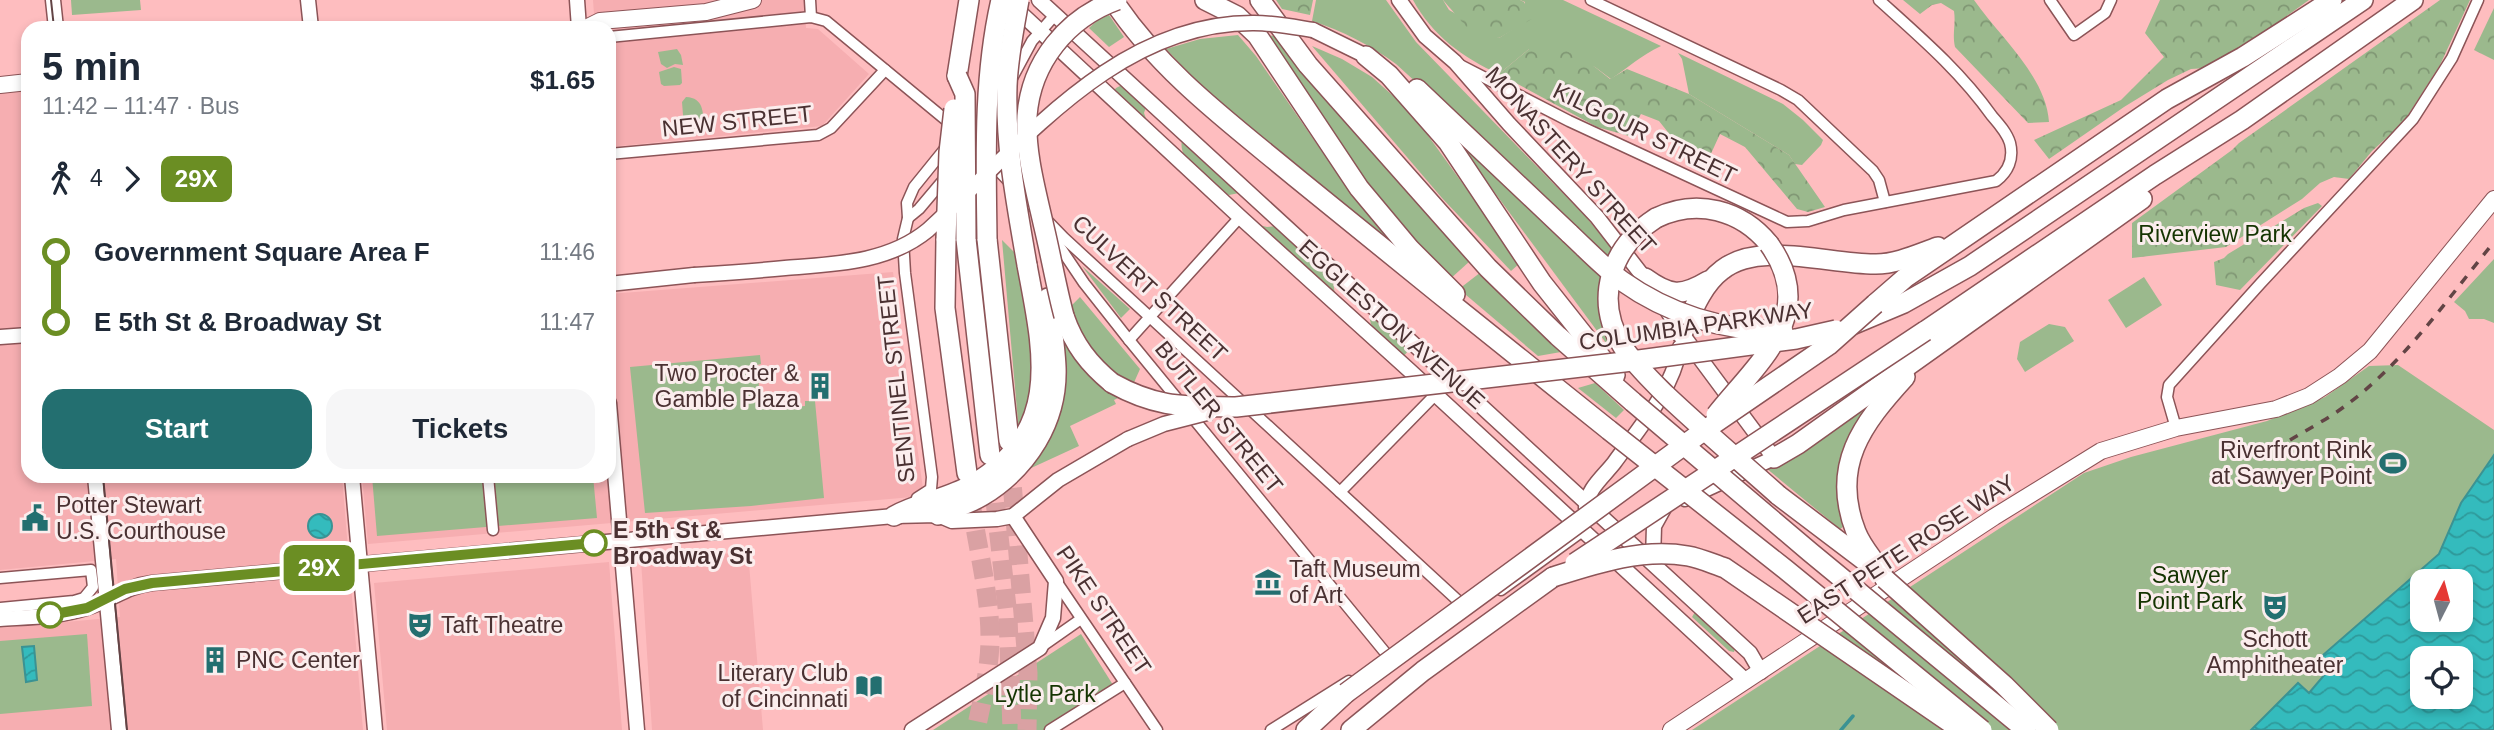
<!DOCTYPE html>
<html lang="en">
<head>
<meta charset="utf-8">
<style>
  body { margin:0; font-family:Helvetica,sans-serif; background:#f6f6f7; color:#1f2937; height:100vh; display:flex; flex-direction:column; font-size:26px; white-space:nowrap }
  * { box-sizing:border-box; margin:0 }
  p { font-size:23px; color:#747a83 }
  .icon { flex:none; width:38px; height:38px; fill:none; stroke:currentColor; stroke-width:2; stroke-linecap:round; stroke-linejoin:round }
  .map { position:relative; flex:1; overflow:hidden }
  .panel { position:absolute; left:21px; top:21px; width:595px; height:462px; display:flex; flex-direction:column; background:#fff; border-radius:21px; box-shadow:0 4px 10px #0003 }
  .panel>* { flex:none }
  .badge { padding:0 14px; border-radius:10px; font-size:24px; line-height:46px }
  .needle { width:46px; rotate:6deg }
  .tools { position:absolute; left:2410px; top:569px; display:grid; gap:14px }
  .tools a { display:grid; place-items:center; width:63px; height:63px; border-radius:14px; background:#fff; box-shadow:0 4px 10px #0003; font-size:35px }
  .map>.badge { position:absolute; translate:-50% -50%; box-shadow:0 0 0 4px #fff }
  .legs { display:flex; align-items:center; gap:10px; height:77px; padding:0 21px; font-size:23px }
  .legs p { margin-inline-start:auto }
  .headline { display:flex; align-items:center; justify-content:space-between; height:119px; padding:0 21px }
  h1 { font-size:38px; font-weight:800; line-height:52px }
  .cta { display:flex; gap:14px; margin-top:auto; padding:14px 21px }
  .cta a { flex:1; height:80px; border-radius:21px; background:#236f70; color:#fff; font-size:28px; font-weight:800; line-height:80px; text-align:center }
  .cta a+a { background:#f6f6f7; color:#1f2937 }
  ul { padding:0 21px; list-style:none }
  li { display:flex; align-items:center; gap:24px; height:70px; font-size:26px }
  li i { display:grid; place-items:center; width:10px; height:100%; margin:0 9px; background:currentColor }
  li i::after { content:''; width:18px; height:18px; margin:-9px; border:5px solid; border-radius:50%; background:#fff }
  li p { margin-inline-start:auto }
  li:first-child i { background:linear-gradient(#0000 50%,currentColor 0) }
  li:last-child i { background:linear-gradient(currentColor 50%,#0000 0) }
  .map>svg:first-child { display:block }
</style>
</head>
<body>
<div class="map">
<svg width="2494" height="730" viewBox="0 0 2494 730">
  <defs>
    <pattern id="forest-crowns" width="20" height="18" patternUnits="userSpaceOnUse" patternTransform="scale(1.75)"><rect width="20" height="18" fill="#9bb98d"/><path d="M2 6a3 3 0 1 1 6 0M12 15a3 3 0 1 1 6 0" fill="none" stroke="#809774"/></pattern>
    <pattern id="water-waves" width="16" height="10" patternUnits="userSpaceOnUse" patternTransform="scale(1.75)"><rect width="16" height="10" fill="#34bbbd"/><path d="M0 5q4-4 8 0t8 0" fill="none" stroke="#2e999a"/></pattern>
  </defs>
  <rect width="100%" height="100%" fill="#febdbf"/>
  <g fill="#f6aeb1">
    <path d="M 593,0 L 804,0 L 806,28 L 818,29 L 869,74 L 822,126 L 609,147 L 609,28 L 595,28 Z"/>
    <path d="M 28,89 L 28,476 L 342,476 L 363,730 L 0,730 L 0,628 L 120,617 L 116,559 L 0,570 L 0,92 Z"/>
    <path d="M 893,272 L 924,496 L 368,544 L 362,476 L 609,476 L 609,294 Z"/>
    <path d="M 748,552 L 763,730 L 652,730 L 641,560 Z"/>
    <path d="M 609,562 L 622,730 L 387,730 L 374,583 Z"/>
  </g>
  <g fill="#9bb98d">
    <path d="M 71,0 L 140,0 L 141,10 L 72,15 Z"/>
    <path d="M 1316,0 L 1386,0 L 1416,42 L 1586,217 L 1613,250 L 1611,260 L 1396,64 C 1370,45 1343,31 1312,21 Z"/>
    <path d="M 1413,0 L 1443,0 L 1449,10 L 1499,38 L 1521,24 L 1525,2 L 1520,0 L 1563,0 L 1661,46 C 1640,56 1629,67 1611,79 L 1595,67 L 1529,49 L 1499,74 C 1463,58 1432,35 1413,0 Z"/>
    <path d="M 1109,15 L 1124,37 L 1109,47 L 1089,28 L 1099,19 Z"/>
    <path d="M 1238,35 L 1256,56 L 1341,179 L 1409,259 L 1202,87 L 1166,49 L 1200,39 Z"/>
    <path d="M 1266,35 L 1274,36 L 1470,261 L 1449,280 L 1371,195 Z"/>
    <path d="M 1312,46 L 1342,59 L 1372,77 L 1411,112 L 1520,263 L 1511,271 L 1442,198 Z"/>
    <path d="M 677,49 L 681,55 L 683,65 L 675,64 L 667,68 L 661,64 L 658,52 Z"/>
    <path d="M 1678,53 L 1783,104 L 1803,120 L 1823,140 L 1821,145 L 1802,165 L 1795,164 L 1789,155 L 1689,94 L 1682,59 Z"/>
    <path d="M 674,67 L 681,69 L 682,83 L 680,85 L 664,86 L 661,84 L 659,72 Z"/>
    <path d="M 1122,85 L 1146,107 L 1144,113 L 1148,124 L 1113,92 L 1116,88 Z"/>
    <path d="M 686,97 C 704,98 703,112 704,127 L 699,132 L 691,132 L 684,128 L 682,102 Z"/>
    <path d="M 1441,120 L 1603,278 L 1611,342 L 1606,343 Z"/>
    <path d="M 1182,140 L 1239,193 L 1229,195 L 1222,192 C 1208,179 1177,162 1182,140 Z"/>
    <path d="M 1259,225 L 1267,227 L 1275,226 L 1333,280 L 1335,296 Z"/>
    <path d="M 1002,240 L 1016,254 L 1035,366 L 1034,387 L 1019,433 Z"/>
    <path d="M 2494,259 L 2494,323 L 2484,319 L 2469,319 L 2465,311 L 2454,302 Z"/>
    <path d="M 1082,266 L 1130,309 L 1121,318 Z"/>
    <path d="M 1481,272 L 1561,352 L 1538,356 L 1459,289 Z"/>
    <path d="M 2144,277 L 2162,305 L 2126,328 L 2108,300 Z"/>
    <path d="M 1080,297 L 1140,369 L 1132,387 C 1096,366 1086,345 1068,309 Z"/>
    <path d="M 1370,313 L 1409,350 L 1402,358 C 1390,347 1367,332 1370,313 Z"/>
    <path d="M 1055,317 L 1120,397 L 1114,400 L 1116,404 L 1070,426 L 1079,446 L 1029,469 L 1026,467 Z"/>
    <path d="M 2049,324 L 2065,327 L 2074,341 L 2025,372 L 2017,359 L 2020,342 Z"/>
    <path d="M 760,355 L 761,364 L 757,365 L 761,409 L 805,406 L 805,401 L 815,401 L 824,498 L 751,506 L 645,513 L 630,367 Z"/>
    <path d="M 2398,365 L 2494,430 L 2494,455 L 2461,503 L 2439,554 L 2315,662 L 2327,673 L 2309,693 L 2298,684 L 2251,730 L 1692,730 L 2084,473 L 2131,457 L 2267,421 L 2325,397 L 2369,366 Z"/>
    <path d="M 1595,383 L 1624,410 L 1616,418 L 1578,388 Z"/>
    <path d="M 1872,401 C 1838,446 1836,473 1843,527 L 1840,529 L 1766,468 Z"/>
    <path d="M 372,476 L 593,476 L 597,518 L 377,536 Z"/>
    <path d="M 1695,612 L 1735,648 L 1734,652 L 1729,651 L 1692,617 Z"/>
    <path d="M 87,634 L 92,706 L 0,714 L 0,641 Z"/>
    <path d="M 1081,634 L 1113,685 L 1046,730 L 933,730 Z"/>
  </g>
  <g fill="url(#forest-crowns)">
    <path d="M 1276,0 L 1313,0 L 1310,15 L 1282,9 Z"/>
    <path d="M 1443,0 L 1520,0 L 1524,2 L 1532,19 L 1499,38 L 1469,30 Z"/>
    <path d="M 1903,0 L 1974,0 C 1999,36 2046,76 2049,122 L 2028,123 L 1955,47 C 1952,34 1956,24 1954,11 L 1941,3 L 1932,5 L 1920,14 Z"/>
    <path d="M 2160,0 L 2309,0 L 2248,44 L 2207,68 L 2191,69 L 2168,80 L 2124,107 L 2049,159 L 2034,140 L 2121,100 L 2164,57 L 2145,33 Z"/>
    <path d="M 2440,0 L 2470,0 L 2440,65 L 2403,123 L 2372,151 L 2349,179 L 2334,177 L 2320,183 L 2302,199 L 2226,247 L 2132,258 L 2132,223 L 2232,150 L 2239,143 Z"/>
    <path d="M 2494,8 L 2494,60 L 2474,50 Z"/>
    <path d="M 1551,42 L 1595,67 L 1610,79 L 1627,69 L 1689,94 L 1789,155 L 1825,207 L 1808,212 L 1797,209 L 1745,147 L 1720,134 L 1709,158 L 1679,146 L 1659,121 L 1641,114 L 1629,136 L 1597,127 L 1499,74 L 1529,49 Z"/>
    <path d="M 2318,203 L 2322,206 L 2240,290 L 2216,285 L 2214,262 L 2224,258 L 2228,254 L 2304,208 Z"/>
  </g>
  <g fill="url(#water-waves)" stroke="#3b9293" stroke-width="2" fill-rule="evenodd">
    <path d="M 2494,455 L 2494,730 L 2251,730 L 2298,683 L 2309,693 L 2326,673 L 2315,662 L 2439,554 L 2461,503 ZM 2460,581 L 2460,620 L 2422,620 L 2422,581 ZM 2460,658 L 2460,696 L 2422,696 L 2422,658 Z"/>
    <circle cx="320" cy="526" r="12"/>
    <path d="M 34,646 L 37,680 L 26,682 L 22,647 Z"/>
  </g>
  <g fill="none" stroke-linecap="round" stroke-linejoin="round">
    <path stroke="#3b9293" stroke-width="3.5" d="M 1841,730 L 1853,716"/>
    <g stroke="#daa1a3" stroke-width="19" stroke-dasharray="19 10" stroke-linecap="butt">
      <path d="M 1010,459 L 1028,673 L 1027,730"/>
      <path d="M 992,474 L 1008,616 L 1012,730"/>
      <path d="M 971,502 C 977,547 990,593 990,638 C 990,669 982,700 976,730"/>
    </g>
    <defs>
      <g id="street">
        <path d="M 810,0 L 811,17"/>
        <path d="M 1591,0 L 1781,90 L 1798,100 L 1873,171 L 1879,180 L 1885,202"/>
        <path d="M 2050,0 L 2074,35 L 2105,13 L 2111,0"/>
        <path d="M 609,37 L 811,17 L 826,21 L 952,125"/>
        <path d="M 1460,65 L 1569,121 L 1787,222 L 1808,221 L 1844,210 L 1996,181 C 2008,172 2014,159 2010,143 C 2007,133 1999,124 1992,116 C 1960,71 1920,37 1879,0"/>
        <path d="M 1011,80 L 1032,41 L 1055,15"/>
        <path d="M 609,154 L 818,135 L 831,128 L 885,70"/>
        <path d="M 991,163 L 1064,238 L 1467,609"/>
        <path d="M 908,218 L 919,209 L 946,177"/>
        <path d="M 1051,234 L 1084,283 L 1129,340 L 1388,656"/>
        <path d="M 1129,340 L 1240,217"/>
        <path d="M 2176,428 L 2167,397 L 2169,385 L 2260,284 L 2413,119 L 2452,58 L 2478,0"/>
        <path d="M 488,476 L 493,530"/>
        <path d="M 1340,492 L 1436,394"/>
        <path d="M 917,498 L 931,489 L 932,477 L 905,273 L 903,239 L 908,218 L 907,203 L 914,187 L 948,145"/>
        <path d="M 0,578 L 91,570 L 93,587 L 84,598 L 74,601 L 0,608"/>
        <path d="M 1056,581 L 1157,730"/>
        <path d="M 1501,590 L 1584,530"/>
        <path d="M 1041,647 L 1081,619"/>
        <path d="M 1050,730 L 1125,683"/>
        <path d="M 1271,730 L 1349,681"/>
      </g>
      <g id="secondary">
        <path d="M 53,0 L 56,28"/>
        <path d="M 308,0 L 311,28"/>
        <path d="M 577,0 L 579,28"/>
        <path d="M 1039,0 L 1750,653 L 1761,672"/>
        <path d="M 1399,0 L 1425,36 L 1455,62 L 1509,124 L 1597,217 L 1649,284"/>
        <path d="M 1013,6 L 1240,217 L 1409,370 L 1746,681"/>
        <path d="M 1313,30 L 1366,56"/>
        <path d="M 609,284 L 694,275"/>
        <path d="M 1663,304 L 1682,334 L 1774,458 L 1685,499"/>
        <path d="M 0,337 L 28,335"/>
        <path d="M 609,403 L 637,730"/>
        <path d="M 95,476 L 119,730"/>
        <path d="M 352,476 L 375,730"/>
        <path d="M 1586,508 C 1587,489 1603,477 1614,463 C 1640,427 1672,391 1680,347"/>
        <path d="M 1653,560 L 1654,526 L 1664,508"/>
        <path d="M 0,619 C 28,617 59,617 86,608 C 110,601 127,586 152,583 L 894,516 L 938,515 L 952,521 L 997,519 L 1013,516 L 1058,480 L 1128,439"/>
        <path d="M 912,730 L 1040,648 L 1053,618 L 1056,581 L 1013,516"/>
      </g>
      <g id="primary">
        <path d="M 586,28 L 600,21 L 706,12 L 753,0"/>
        <path d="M 0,85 L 28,82"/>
        <path d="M 1671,730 L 1994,517 L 2101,451 L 2176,428 L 2276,409 L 2309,396 L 2340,376 L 2370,351 L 2494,199"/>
      </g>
      <g id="highway">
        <path d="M 1113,0 C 1161,73 1233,125 1299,180 C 1402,264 1505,347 1609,430"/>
        <path d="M 1205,0 L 1237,16 L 1257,35 L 1359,188 L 1410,249 L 1455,294"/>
        <path d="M 1260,0 L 1308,65 L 1488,268 L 1558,336 L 1633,402"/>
        <path d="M 1366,56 L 1389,75 L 1448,142 L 1542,283 L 1615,375"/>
        <path d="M 957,76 L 969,0"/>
        <path d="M 1417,89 L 1570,234"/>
        <path d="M 1656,218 C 1697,198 1741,210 1769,244"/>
        <path d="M 946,239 L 945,308 L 967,473"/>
        <path d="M 966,239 L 990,455"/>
        <path d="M 987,239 L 1009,441"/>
        <path d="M 1645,278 C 1670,296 1681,297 1708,281"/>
        <path d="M 1875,304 L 1905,278 L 2167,99 L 2243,57 L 2332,0"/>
        <path d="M 1064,316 C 1074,345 1089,364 1112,383"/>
        <path d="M 1854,324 L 1904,303 L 1970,266 L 2363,0"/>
        <path d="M 1925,331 L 2155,175 L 2242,120 L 2413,0"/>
        <path d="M 1682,334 C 1692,312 1702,285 1722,270 C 1760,240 1831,265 1876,264 C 1897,264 1918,254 1938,247"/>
        <path d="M 1774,458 L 1798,444 L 2142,199"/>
        <path d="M 1778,495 L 1869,564"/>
        <path d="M 938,515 C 953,508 969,504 982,496 C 1028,468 1058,421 1056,367 C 1055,344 1051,321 1048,298"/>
        <path d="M 894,516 C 919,502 948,499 973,484 C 1064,431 1043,351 1027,265"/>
        <path d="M 1885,579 C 1877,562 1863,550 1856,532 C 1830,466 1862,424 1905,377"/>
        <path d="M 1306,730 L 1346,693"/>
        <path d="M 1351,730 L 1423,671 L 1553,577"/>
      </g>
    </defs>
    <use href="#street" stroke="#8c5457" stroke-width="13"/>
    <use href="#secondary" stroke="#8c5457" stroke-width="17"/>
    <use href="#primary" stroke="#8c5457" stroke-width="18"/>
    <use href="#highway" stroke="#8c5457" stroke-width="22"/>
    <use href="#street" stroke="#fff" stroke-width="10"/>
    <use href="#secondary" stroke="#fff" stroke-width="14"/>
    <use href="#primary" stroke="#fff" stroke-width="16"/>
    <use href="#highway" stroke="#fff" stroke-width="19"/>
    <g stroke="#624445" stroke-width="2">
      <path d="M 51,0 L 54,28"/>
      <path d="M 103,476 L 127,730"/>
    </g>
    <path stroke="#624445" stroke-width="3.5" stroke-dasharray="9 9" stroke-linecap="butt" d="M 2290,440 C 2308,429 2328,419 2345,406 C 2404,363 2448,298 2494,242"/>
    <defs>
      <g id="secondary-bridge">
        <path d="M 694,275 C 725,273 755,271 785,268 C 835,264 888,263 928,230 C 1022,145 1116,22 1254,23 C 1274,23 1294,27 1313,30"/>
        <path d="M 1128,439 L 1164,424 L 1211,412"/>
      </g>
      <g id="highway-bridge">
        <path d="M 1019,0 C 1014,28 1008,58 1007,86 C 1005,147 1017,206 1027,265"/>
        <path d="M 957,76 L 965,94 L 966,239"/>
        <path d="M 1656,218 C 1611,247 1593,299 1623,347 C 1635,365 1651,380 1666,395 C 1702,429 1741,462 1778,495"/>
        <path d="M 1570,234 C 1586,249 1603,267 1622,281 C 1670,315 1724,331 1783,331"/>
        <path d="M 946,239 L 949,152 L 954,109"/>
        <path d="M 987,239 C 986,160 983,78 1001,0"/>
        <path d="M 1064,316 C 1056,286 1051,256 1044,227 C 1036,191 1025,153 1027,116 C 1031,62 1067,18 1117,0"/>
        <path d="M 1112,383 C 1159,409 1185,406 1236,407 L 1624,362 L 1796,339 L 1836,330"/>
        <path d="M 1633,402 L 1810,552 L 2026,730"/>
        <path d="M 1716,415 C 1757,363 1820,315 1769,244"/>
        <path d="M 1609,430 L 1785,569 L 1982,730"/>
        <path d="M 1575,563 L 1925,331"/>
        <path d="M 1553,577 C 1597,563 1642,548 1688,556 C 1700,558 1713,564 1725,568 L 1961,730"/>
        <path d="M 1885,579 L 2004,685 L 2049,730"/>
        <path d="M 1346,693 L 1702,432 L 1829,345 L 1875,304"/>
      </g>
    </defs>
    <use href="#secondary-bridge" stroke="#8c5457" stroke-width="17" stroke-linecap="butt"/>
    <use href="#highway-bridge" stroke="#8c5457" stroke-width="22" stroke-linecap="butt"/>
    <use href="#secondary-bridge" stroke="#fff" stroke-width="14"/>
    <use href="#highway-bridge" stroke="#fff" stroke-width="19"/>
  </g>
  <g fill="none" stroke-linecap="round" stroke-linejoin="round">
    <defs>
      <path id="line-1" d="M 50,615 L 87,608 L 125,589 L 152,583 L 594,543"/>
    </defs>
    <use href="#line-1" stroke="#fff" stroke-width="16"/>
    <use href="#line-1" stroke="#6b8e23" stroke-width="10"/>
  </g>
  <defs>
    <symbol id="building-bare" viewBox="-9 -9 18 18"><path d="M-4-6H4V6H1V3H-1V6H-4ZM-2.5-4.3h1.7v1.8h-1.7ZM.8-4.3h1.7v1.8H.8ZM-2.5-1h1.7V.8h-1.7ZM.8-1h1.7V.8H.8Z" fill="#236f70" stroke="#fbeded" stroke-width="2.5" paint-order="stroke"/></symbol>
    <symbol id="stadium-bare" viewBox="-9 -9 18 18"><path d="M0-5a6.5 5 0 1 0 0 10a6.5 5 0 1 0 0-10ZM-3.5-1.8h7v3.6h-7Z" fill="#236f70" stroke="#fbeded" stroke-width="2.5" paint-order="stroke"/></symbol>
    <symbol id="civic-bare" viewBox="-9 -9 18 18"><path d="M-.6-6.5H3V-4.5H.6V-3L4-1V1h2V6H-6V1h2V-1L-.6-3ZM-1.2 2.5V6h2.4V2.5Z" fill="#236f70" stroke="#fbeded" stroke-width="2.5" paint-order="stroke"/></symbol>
    <symbol id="museum-bare" viewBox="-9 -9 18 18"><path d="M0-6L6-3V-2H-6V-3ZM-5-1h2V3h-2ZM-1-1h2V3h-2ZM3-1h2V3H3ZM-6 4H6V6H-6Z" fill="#236f70" stroke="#fbeded" stroke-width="2.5" paint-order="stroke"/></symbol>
    <symbol id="theatre-bare" viewBox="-9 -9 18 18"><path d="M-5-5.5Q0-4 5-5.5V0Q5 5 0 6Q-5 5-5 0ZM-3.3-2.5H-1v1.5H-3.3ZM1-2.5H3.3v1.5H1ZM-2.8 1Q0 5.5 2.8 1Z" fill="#236f70" stroke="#fbeded" stroke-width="2.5" paint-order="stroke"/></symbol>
    <symbol id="library-bare" viewBox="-9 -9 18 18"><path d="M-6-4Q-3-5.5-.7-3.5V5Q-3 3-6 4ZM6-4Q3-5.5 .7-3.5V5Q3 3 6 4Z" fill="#236f70" stroke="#fbeded" stroke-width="2.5" paint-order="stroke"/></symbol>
  </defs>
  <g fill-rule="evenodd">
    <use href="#building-bare" x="801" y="367" width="38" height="38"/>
    <use href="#stadium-bare" x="2374" y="444" width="38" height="38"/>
    <use href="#civic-bare" x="16" y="499" width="38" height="38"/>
    <use href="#museum-bare" x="1249" y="563" width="38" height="38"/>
    <use href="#theatre-bare" x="2256" y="588" width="38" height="38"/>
    <use href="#theatre-bare" x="401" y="606" width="38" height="38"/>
    <use href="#building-bare" x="196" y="641" width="38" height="38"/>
    <use href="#library-bare" x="850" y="667" width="38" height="38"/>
  </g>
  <g fill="#fff" stroke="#6b8e23" stroke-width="3.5">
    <circle cx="594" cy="543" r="12"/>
    <circle cx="50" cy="615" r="12"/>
  </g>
  <g text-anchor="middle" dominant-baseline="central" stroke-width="6" stroke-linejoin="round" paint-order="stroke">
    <g font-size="23" fill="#4a3132" stroke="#fbeded">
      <text transform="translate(737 121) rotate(-6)">NEW STREET</text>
      <text transform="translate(1645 133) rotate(26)">KILGOUR STREET</text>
      <text transform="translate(1571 160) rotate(48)">MONASTERY STREET</text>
      <text transform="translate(1150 288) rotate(43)">CULVERT STREET</text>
      <text transform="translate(1392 324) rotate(42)">EGGLESTON AVENUE</text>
      <text transform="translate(1696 326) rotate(-8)">COLUMBIA PARKWAY</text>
      <text transform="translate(896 379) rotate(-96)">SENTINEL STREET</text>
      <text transform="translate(1219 417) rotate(51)">BUTLER STREET</text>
      <text transform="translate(1906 549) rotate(-33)">EAST PETE ROSE WAY</text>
      <text transform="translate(1104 610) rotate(56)">PIKE STREET</text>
    </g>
    <g font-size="23" fill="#153402" stroke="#fbeded">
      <text x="2215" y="234">Riverview Park</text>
      <text x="2190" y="575">Sawyer<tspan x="2190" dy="26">Point Park</tspan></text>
      <text x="1045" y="694">Lytle Park</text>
    </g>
    <g font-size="23" fill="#4a3132" stroke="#fbeded" text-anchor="start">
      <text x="799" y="373" text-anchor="end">Two Procter &amp;<tspan x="799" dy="26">Gamble Plaza</tspan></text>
      <text x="2372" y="450" text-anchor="end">Riverfront Rink<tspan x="2372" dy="26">at Sawyer Point</tspan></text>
      <text x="56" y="505">Potter Stewart<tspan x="56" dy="26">U.S. Courthouse</tspan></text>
      <text x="1289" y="569">Taft Museum<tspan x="1289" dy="26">of Art</tspan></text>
      <text x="441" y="625">Taft Theatre</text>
      <text x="2275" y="639" text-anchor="middle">Schott<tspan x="2275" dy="26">Amphitheater</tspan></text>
      <text x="236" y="660">PNC Center</text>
      <text x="848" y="673" text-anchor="end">Literary Club<tspan x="848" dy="26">of Cincinnati</tspan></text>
    </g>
    <g font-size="23" font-weight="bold" fill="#4a3132" stroke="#fbeded" text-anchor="start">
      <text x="613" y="530">E 5th St &amp;<tspan x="613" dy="26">Broadway St</tspan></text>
    </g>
  </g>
</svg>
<div class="tools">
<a><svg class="needle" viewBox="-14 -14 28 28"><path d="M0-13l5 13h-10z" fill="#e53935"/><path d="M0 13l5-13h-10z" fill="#747a83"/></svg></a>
<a><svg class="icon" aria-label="locate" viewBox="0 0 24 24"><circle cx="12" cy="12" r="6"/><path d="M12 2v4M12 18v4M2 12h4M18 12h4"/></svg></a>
</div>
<b class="badge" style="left:319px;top:568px;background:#6b8e23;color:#fff">29X</b>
<section class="panel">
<div class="headline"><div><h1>5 min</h1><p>11:42 – 11:47 · Bus</p></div><b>$1.65</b></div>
<div class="legs"><svg class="icon" aria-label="walk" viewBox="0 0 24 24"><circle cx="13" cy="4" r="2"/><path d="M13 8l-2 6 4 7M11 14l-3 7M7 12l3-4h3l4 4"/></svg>4<svg class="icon" aria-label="forward" viewBox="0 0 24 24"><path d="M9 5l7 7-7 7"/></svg><b class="badge" style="background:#6b8e23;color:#fff">29X</b></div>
<ul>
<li><i style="color:#6b8e23"></i><b>Government Square Area F</b><p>11:46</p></li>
<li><i style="color:#6b8e23"></i><b>E 5th St &amp; Broadway St</b><p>11:47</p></li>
</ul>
<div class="cta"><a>Start</a><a>Tickets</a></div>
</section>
</div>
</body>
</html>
